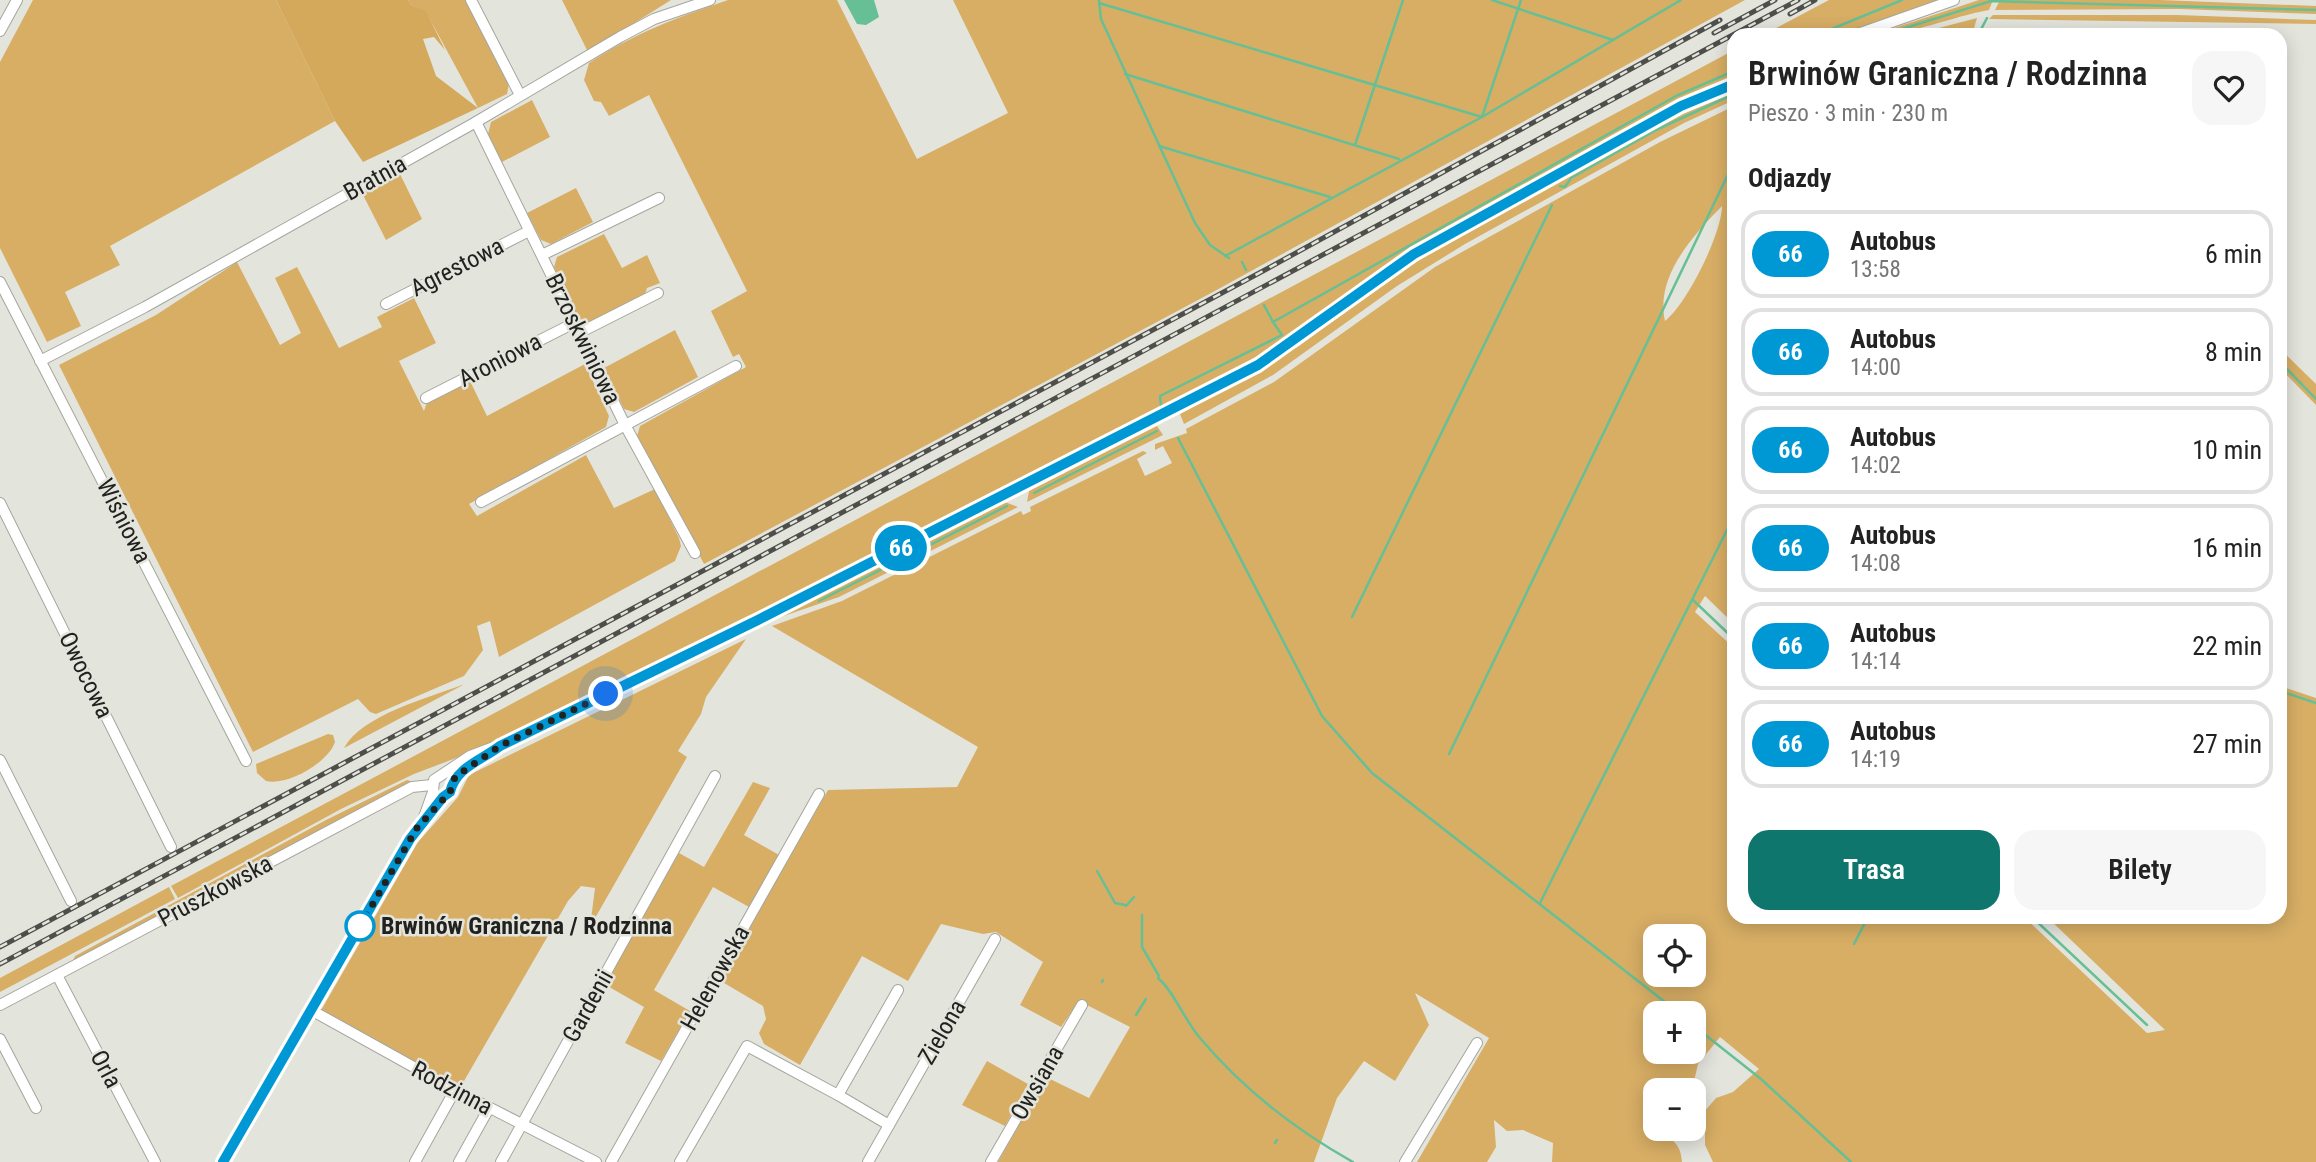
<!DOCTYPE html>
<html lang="pl">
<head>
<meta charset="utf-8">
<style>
  body { margin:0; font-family:"Roboto Condensed",sans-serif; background:#f6f6f6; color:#222; height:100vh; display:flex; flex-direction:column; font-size:26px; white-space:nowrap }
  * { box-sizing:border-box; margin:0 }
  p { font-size:23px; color:#767676 }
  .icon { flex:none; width:38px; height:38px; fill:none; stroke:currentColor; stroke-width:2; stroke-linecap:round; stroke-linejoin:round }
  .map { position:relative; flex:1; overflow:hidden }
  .sheet { position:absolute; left:1727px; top:28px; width:560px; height:896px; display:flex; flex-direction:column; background:#fff; border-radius:21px; box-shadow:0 4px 18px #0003 }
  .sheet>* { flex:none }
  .badge { padding:0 14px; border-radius:23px; font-size:24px; line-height:46px }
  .buttons { position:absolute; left:1643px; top:924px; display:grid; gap:14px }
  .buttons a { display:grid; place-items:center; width:63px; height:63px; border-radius:14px; background:#fff; box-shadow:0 4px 18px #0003; font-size:35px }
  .you { position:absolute; width:35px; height:35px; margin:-18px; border:5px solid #fff; border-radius:50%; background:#1a73e8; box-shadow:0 0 0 10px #1a73e833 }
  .map>.badge { position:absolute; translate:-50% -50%; box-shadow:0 0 0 4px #fff }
  h2 { padding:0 21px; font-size:26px; line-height:63px }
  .round { display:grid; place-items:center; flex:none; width:74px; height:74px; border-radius:21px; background:#f6f6f6 }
  .headline { display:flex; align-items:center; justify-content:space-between; height:119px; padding:0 21px }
  h1 { font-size:33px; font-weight:600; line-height:52px }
  .cta { display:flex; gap:14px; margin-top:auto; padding:14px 21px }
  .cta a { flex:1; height:80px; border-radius:21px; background:#0f766e; color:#fff; font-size:28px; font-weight:600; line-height:80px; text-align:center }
  .cta a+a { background:#f6f6f6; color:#222 }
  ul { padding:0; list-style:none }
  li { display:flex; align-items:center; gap:21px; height:88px; margin:0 14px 10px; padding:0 7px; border:4px solid #e0e0e0; border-radius:21px }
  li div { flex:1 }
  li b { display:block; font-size:26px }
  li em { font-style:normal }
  li .badge { min-width:77px; font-weight:700; text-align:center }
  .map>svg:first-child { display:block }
</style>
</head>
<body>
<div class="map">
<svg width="2316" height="1162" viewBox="0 0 2316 1162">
  <rect width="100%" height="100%" fill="#e3e5dd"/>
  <g fill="#d8ae65" fill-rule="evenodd">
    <path d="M 33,0 L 276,0 L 335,121 L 110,246 L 120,265 L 65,292 L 81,326 L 47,342 L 0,248 L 0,62 Z"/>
    <path d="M 408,0 L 466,0 L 509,83 L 507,94 L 478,108 L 426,12 L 411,5 Z"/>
    <path d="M 562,0 L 671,0 L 588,52 Z"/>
    <path d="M 728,0 L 837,0 L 917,159 L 1008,113 L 953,0 L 1745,0 L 1213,292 L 704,564 L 637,436 L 640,426 L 746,367 L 739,354 L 733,357 L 711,311 L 747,291 L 649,95 L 609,116 L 601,102 L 594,101 L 584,80 L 589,63 C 633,34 678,17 728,0 Z"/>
    <path d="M 1829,0 L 1940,0 L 1842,35 L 1763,35 Z"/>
    <path d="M 1979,0 L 1993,0 L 1989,10 C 1950,17 1912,35 1873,35 Z"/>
    <path d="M 2000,0 L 2160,0 L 2316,6 L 2316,14 L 2180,9 L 1995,10 Z"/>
    <path d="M 1993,15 L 2178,15 L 2316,20 L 2316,24 L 1989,19 Z"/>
    <path d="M 1977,18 L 1972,35 L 1912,35 Z"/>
    <path d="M 1734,50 L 1734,79 L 1673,105 L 1458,223 L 1251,363 L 771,608 L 498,742 L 414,774 L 341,809 L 178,898 L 171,886 Z"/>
    <path d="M 1734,91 L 1734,100 L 1684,123 L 1465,244 L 1397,286 L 1273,375 L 1184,424 L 1180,414 L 1299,346 L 1386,281 L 1443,245 L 1651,128 Z"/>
    <path d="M 532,100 L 550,137 L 502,162 L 488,134 L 491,122 Z"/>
    <path d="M 1734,106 L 1734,624 L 1705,596 L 1695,612 L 1734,648 L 1734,917 L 2024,917 L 2147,1033 L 2165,1030 L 2047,917 L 2280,917 L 2280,686 L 2316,698 L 2316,1162 L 1713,1162 L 1705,1145 L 1705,1127 L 1698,1119 L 1716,1098 L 1733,1092 L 1759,1069 L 1720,1037 L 1698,1064 L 1692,1090 L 1656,1090 L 1656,1129 L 1665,1129 L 1664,1134 C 1676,1142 1681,1147 1682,1162 L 1552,1162 L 1553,1143 L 1523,1130 L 1507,1131 L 1494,1120 L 1496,1147 L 1487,1162 L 1417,1162 L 1489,1038 L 1415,993 L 1429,1025 L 1395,1081 L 1364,1061 L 1337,1098 L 1314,1162 L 998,1162 L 1046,1077 L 1089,1098 L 1130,1027 L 1079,1001 L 1061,1027 L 1020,1005 L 1043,962 L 996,932 L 983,934 L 941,924 L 908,981 L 862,956 L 800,1065 L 764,1044 L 759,1033 L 766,1019 L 763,1006 L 719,980 L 828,790 L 957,787 L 978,747 L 772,626 L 842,601 L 1021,511 L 1023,515 L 1031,511 L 1030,507 L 1143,451 L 1147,453 L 1137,459 L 1145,476 L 1172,463 L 1163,446 L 1155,450 L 1155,444 L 1187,433 L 1186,429 L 1274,382 L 1435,267 L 1660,142 ZM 1722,206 C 1722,233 1687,304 1665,321 C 1655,276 1693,236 1722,206 ZM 1656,936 L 1694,936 L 1694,975 L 1656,975 ZM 1656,1013 L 1694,1013 L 1694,1052 L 1656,1052 Z"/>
    <path d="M 399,172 L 422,219 L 386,240 L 362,193 Z"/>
    <path d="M 576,188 L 593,222 L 551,244 L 541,240 L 527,213 Z"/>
    <path d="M 604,234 L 622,268 L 647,255 L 660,283 L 647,288 L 645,294 L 589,322 L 579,319 L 554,267 L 557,257 Z"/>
    <path d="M 237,262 L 280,345 L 301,333 L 275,278 L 297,267 L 339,348 L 382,327 L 377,317 L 414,298 L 436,343 L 399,361 L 424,411 L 427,402 L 470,381 L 487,416 L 585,364 L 609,416 L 606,427 L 469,504 L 477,516 L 586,455 L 614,508 L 655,489 L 679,538 L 681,546 L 675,561 L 499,657 L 490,621 L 477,626 L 483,650 L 464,676 L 376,714 L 370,712 L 358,699 L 253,752 L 59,365 L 156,315 Z"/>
    <path d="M 675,330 L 698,377 L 634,412 L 624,409 L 604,368 Z"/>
    <path d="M 2280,349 L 2316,384 L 2316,405 L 2280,368 Z"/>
    <path d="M 1157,426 L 1163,435 L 1027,502 L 1029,491 Z"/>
    <path d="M 1005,502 L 1018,507 L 839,597 L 772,620 Z"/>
    <path d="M 746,639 L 706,697 L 701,714 L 678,751 L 687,757 L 590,927 L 595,888 L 581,886 L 568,901 L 460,1088 L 320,1012 L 418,842 L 458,797 L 469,775 Z"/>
    <path d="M 462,685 L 463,685 L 344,748 C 362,715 428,698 462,685 Z"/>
    <path d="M 328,734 L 333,735 L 335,742 C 328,763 287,786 266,781 L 257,773 L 256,764 Z"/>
    <path d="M 407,780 L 413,782 L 73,961 L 75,956 L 326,820 Z"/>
    <path d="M 753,782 L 770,788 L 744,835 L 779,855 L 749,907 L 713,887 L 654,990 L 690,1011 L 661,1061 L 625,1043 L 644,1007 L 604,984 L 679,853 L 704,867 Z"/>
    <path d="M 169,887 L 175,899 L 0,992 L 0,978 Z"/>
    <path d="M 987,1061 L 1028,1084 L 1005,1126 L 962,1105 Z"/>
  </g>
  <path fill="#d4a95c" d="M 276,0 L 408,0 L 411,5 L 426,11 L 445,50 L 434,37 L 423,39 L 436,76 L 478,108 L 363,162 L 335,121 Z"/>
  <path fill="#66bf95" d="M 844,0 L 874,0 L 879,17 L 866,25 L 857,24 Z"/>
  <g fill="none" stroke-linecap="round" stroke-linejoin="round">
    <g stroke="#66bf95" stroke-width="2.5">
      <path d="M 1099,0 L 1101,19 L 1195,223 L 1210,245 L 1229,258"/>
      <path d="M 1492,0 L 1613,40"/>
      <path d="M 1099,3 L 1482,117 L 1521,0"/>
      <path d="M 1817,35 L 1902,0"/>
      <path d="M 1883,35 L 1991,1 L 2316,10"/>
      <path d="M 1978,35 L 1987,18"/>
      <path d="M 1125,74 L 1399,159"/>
      <path d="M 1355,145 L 1403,0"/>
      <path d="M 1159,146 L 1330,197"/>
      <path d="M 1560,186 L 1565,187 L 1571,178 L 1656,130 L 1734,94"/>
      <path d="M 1225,256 L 1482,117 L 1681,0"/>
      <path d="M 1242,262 L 1246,270"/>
      <path d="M 1264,305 L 1273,322"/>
      <path d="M 2280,362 L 2316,399"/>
      <path d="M 1161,405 L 1160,396 L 1282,335 L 1273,322 L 1676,96 L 1734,71"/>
      <path d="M 1178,438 L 1322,716 L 1372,773 L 1679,1013"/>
      <path d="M 1034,493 L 1157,431"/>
      <path d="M 1693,600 L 1734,639"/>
      <path d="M 819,601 L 1007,506"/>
      <path d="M 1352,617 L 1552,205"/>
      <path d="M 2280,691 L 2316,703"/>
      <path d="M 1449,754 L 1734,162"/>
      <path d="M 1097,871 L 1115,903 L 1125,905"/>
      <path d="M 1540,903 L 1734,516"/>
      <path d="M 1126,906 L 1134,897"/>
      <path d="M 1142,915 L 1142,947 L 1159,976"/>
      <path d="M 2032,917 L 2147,1025"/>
      <path d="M 1854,944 L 1868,917"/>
      <path d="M 1158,978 C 1173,990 1185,1021 1200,1038 C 1243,1089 1294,1129 1353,1162"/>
      <path d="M 1102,982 L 1103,980"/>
      <path d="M 1136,1015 L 1146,999"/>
      <path d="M 1694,1026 L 1761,1079 L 1851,1162"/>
      <path d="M 1275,1143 L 1277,1140"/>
    </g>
    <defs>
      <g id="minor">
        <path d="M 471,0 L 520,95"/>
        <path d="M 0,31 L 17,0"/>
        <path d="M 1855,35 L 1954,0"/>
        <path d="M 476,122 L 625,425 L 695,553"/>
        <path d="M 542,255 L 659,198"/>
        <path d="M 0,282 L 246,761"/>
        <path d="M 386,304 L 529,231"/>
        <path d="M 579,333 L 658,293"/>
        <path d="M 40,361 L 145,307 L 476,122 L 620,37 L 654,19 L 710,0"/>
        <path d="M 426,398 L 574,323"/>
        <path d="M 481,502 L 736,366"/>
        <path d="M 0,503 L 171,847"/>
        <path d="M 0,760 L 71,901"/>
        <path d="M 423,820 L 433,792 L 434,780 L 470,756 L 494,747"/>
        <path d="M 57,975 L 155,1162"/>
        <path d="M 0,1005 L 412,787 L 432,785"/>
        <path d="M 311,1010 L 455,1090 L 596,1162"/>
        <path d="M 0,1039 L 36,1108"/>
        <path d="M 889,1125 L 838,1095 L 898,990"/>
        <path d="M 223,1162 L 410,839 L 423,820 L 450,791 L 455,777 L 501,746 L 758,620 L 1258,365 L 1414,254 L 1681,106 L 1734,84"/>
        <path d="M 415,1162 L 455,1090"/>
        <path d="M 459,1162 L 489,1108"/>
        <path d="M 501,1162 L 715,776"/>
        <path d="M 611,1162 L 819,794"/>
        <path d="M 680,1162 L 747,1046 L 838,1095"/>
        <path d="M 868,1162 L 995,939"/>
        <path d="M 991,1162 L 1082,1005"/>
        <path d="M 1405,1162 L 1477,1043"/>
      </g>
    </defs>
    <use href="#minor" stroke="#a4a69e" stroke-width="12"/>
    <use href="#minor" stroke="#fff" stroke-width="10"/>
    <defs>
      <g id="rail">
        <path d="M 1790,14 L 1815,0"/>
        <path d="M 1714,33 L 1775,0"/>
        <path d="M 0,947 L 1263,271 L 1720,20"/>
        <path d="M 0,964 L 1798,0"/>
      </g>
    </defs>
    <use href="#rail" stroke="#4e4f4b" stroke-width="5"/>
    <use href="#rail" stroke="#e3e5dd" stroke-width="2.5" stroke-dasharray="8" stroke-linecap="butt"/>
  </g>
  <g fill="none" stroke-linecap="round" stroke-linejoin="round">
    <defs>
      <path id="line" d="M 223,1162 L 410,839 L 443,797 L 450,792 C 456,767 482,760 500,746 L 758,620 L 1258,365 L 1414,254 L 1681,106 L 1734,84"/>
    </defs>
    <use href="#line" stroke="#fff" stroke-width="16"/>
    <use href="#line" stroke="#0098d4" stroke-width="10"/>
    <path stroke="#21221f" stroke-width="7" stroke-dasharray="0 12.6" d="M 360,926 L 417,828 L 450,792 L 455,777 L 500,746 L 606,694"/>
  </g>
  <circle fill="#fff" stroke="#0098d4" stroke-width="3.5" cx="360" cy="926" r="14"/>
  <g text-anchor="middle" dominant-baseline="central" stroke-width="5" stroke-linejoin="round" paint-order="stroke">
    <g font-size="24" fill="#21221f" stroke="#e3e5dd">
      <text transform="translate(375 178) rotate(-29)">Bratnia</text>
      <text transform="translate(457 267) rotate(-27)">Agrestowa</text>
      <text transform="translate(583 339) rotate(64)">Brzoskwiniowa</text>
      <text transform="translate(500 360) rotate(-27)">Aroniowa</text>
      <text transform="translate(124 521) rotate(63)">Wiśniowa</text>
      <text transform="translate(86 675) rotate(64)">Owocowa</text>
      <text transform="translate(215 891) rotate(-28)">Pruszkowska</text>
      <text transform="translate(715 978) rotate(-61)">Helenowska</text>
      <text transform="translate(588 1006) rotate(-61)">Gardenii</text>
      <text transform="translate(942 1032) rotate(-60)">Zielona</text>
      <text transform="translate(106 1069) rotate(62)">Orla</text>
      <text transform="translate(1037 1083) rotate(-60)">Owsiana</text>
      <text transform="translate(452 1088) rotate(28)">Rodzinna</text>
    </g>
    <g font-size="24" font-weight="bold" fill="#21221f" stroke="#e3e5dd" text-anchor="start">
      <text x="381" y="926">Brwinów Graniczna / Rodzinna</text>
    </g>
  </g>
</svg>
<div class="buttons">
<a><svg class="icon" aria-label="locate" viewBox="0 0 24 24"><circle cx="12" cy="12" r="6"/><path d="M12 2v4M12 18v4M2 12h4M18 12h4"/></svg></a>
<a>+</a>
<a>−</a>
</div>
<div class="you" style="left:606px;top:694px"></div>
<b class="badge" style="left:901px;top:548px;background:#0098d4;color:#fff">66</b>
<section class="sheet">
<div class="headline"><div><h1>Brwinów Graniczna / Rodzinna</h1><p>Pieszo · 3 min · 230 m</p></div><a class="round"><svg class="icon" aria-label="heart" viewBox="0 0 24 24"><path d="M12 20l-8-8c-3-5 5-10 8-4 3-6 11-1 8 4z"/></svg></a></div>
<h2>Odjazdy</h2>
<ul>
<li><span class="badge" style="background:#0098d4;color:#fff">66</span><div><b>Autobus</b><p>13:58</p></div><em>6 min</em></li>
<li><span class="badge" style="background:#0098d4;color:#fff">66</span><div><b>Autobus</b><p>14:00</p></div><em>8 min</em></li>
<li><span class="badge" style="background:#0098d4;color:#fff">66</span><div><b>Autobus</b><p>14:02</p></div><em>10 min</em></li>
<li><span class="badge" style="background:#0098d4;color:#fff">66</span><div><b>Autobus</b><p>14:08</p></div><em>16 min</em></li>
<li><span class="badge" style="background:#0098d4;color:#fff">66</span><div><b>Autobus</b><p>14:14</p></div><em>22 min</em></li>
<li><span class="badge" style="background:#0098d4;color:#fff">66</span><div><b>Autobus</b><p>14:19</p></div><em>27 min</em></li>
</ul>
<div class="cta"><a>Trasa</a><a>Bilety</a></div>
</section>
</div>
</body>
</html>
